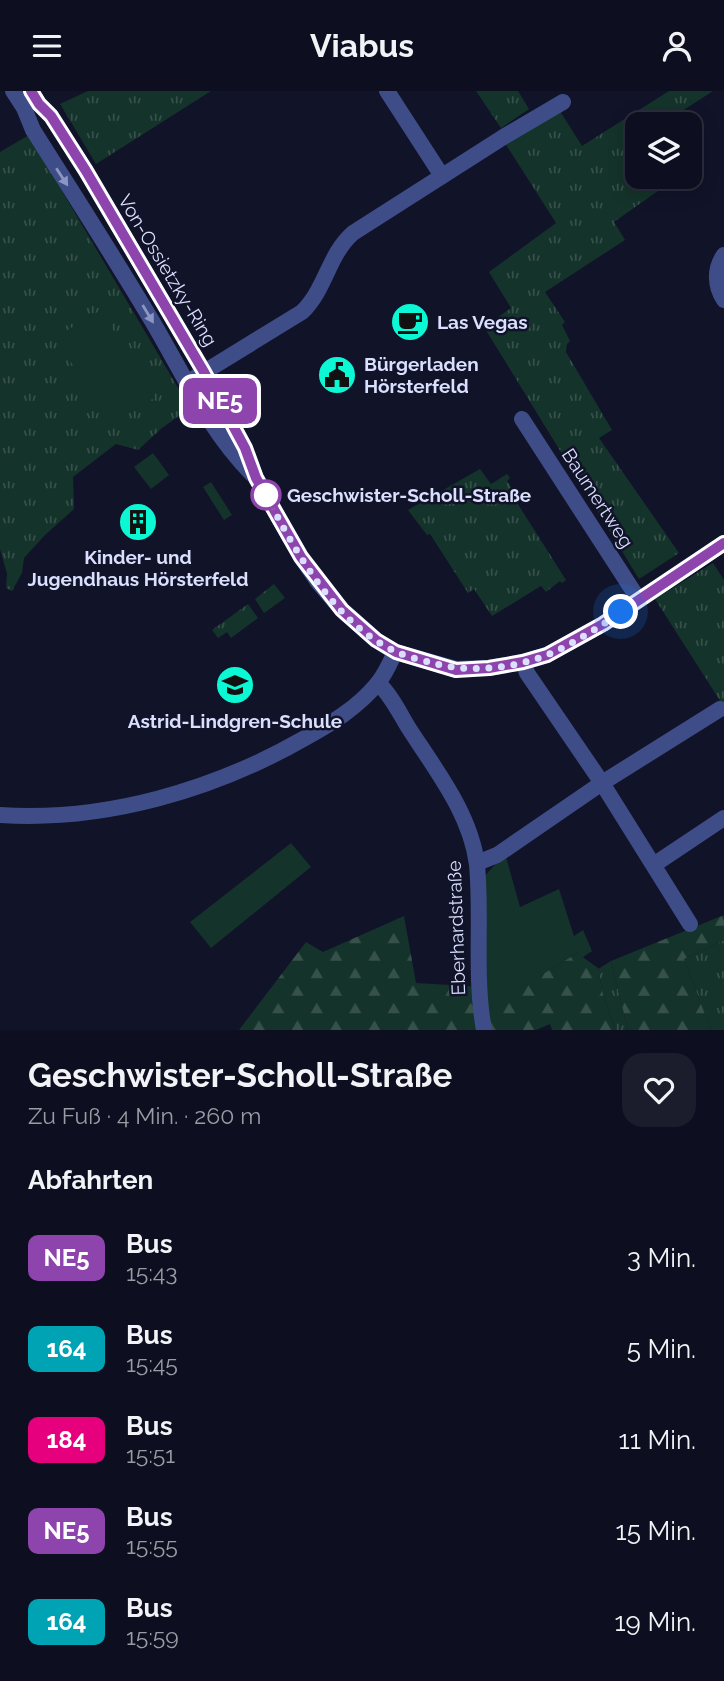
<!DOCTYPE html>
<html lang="de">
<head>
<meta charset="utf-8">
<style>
  body { margin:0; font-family:Raleway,sans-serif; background:#1b1c2c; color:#f1f3f6; height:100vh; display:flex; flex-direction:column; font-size:26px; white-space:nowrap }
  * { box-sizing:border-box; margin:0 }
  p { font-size:23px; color:#9a9ca4 }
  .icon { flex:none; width:38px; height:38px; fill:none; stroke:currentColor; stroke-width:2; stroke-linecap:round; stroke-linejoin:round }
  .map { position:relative; height:939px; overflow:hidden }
  .side { display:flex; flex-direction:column; background:#0d0e1f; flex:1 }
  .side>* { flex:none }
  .badge { padding:0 14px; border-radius:10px; font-size:24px; line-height:46px }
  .fabs { position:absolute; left:625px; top:21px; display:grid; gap:14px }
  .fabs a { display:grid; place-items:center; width:77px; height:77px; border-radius:14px; background:#0d0e1f; box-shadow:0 4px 18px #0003,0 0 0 2px #2d2e3d; font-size:35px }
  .you { position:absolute; width:35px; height:35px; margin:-18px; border:5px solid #fff; border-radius:50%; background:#1a73e8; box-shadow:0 0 0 10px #1a73e833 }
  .map>.badge { position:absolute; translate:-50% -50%; box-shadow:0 0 0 4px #fff }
  h2 { padding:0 28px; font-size:26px; line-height:63px }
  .round { display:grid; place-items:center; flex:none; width:74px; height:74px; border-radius:21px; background:#1b1c2c }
  .headline { display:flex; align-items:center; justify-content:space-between; height:119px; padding:0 28px }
  h1 { font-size:33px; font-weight:700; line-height:52px }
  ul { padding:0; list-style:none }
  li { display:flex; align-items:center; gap:21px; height:91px; padding:0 28px }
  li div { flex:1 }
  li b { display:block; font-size:26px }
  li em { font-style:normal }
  li .badge { min-width:77px; font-weight:700; text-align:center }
  header { display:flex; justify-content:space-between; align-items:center; height:91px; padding:0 28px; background:#0d0e1f; font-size:32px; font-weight:700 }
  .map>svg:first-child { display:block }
</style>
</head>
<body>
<header><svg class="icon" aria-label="menu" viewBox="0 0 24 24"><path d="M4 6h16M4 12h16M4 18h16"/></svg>Viabus<svg class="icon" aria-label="person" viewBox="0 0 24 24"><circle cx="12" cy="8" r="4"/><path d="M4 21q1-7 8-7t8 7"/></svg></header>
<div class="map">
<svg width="724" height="939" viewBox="0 0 724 939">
  <defs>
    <pattern id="grass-tufts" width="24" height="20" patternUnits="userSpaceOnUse" patternTransform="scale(1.75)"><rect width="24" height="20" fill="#14332a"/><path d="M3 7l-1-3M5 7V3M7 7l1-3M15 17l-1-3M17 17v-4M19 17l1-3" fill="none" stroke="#36504a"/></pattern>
    <pattern id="forest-firs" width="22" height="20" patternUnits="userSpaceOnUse" patternTransform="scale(1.75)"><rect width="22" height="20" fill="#14332a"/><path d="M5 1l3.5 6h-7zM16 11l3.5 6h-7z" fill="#36504a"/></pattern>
  </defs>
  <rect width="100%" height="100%" fill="#111329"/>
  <g fill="url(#grass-tufts)">
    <path d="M 88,0 L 211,0 L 96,73 L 60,13 Z"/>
    <path d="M 476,0 L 518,0 L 529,18 L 501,37 Z"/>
    <path d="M 669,0 L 713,0 L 679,22 L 685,33 L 637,33 L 637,86 L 674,86 L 675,88 L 614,131 L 625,149 L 545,201 L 565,231 L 562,234 L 570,250 L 567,253 L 566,261 L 612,339 L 599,347 L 679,462 L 639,488 L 484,236 L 511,217 L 489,181 L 556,132 L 503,49 L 558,17 L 582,55 Z"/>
    <path d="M 29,44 L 190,317 L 162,337 L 138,359 L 116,353 L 73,386 L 74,418 L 45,444 L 24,467 L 22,482 L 12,500 L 6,497 L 7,483 L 0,458 L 0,61 Z"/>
    <path d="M 480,378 L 491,393 L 507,383 L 510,387 L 507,390 L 517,405 L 514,407 L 566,489 L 562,492 L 560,490 L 546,501 L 541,495 L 492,525 L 474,498 L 468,502 L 430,443 L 427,444 L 408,419 Z"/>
    <path d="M 713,472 L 724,489 L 724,616 L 655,508 Z"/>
    <path d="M 274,493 L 285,507 L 264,522 L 255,508 Z"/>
    <path d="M 248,513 L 258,527 L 231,547 L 227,541 L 218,547 L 212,539 Z"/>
    <path d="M 724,849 L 724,939 L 711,939 L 684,868 Z"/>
    <path d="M 611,870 L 628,939 L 615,939 L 603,903 L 598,878 Z"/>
  </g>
  <g fill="url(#forest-firs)">
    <path d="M 724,824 L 724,849 L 684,868 L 711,939 L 628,939 L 611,870 Z"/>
    <path d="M 404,825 L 416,892 L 482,896 L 486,917 L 577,862 L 598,877 L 603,903 L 615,939 L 552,939 L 550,933 L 536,939 L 239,939 L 306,851 L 323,861 Z"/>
  </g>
  <g fill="#14332a">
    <path d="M 101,219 L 154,307 L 109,334 L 56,246 Z"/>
    <path d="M 153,362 L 169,384 L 151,398 L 134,376 Z"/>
    <path d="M 211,391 L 232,424 L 224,429 L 203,396 Z"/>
    <path d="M 291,752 L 311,776 L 211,857 L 190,831 Z"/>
    <path d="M 505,762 L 520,816 L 559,798 L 574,845 L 583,839 L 592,860 L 582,867 L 577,862 L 486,918 L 483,787 Z"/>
  </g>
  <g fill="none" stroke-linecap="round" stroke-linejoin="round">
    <g stroke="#3e4d87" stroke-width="16">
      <path d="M 13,0 L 24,17 L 33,39 C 74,104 116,169 155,235 C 184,285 211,342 252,383"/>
      <path d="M 31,0 L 39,13 L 51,25 L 86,80 L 204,281 L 245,357 L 256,387 L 301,466 L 318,491 L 342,519 L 376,549 L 395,561 L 456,578 L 489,577 L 523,571 L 547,564 L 603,533 L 724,452"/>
      <path d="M 387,0 L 442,85"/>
      <path d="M 724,164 C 714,178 715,195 724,209"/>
      <path d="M 188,291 L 302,221 C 326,198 328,164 353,142 L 505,45 L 563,11"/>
      <path d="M 522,328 L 639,509"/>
      <path d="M 523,571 L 527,582 L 602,692 L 690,833"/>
      <path d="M 378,592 C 391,604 399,621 408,636 C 435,678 471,723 477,774 C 482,828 474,885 484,939"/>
      <path d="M 0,724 C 105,731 214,699 305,647 C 332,632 357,617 377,593 C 385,584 390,572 395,561"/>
      <path d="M 477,772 L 497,764 L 602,692 L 720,618"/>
      <path d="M 655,773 L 724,727"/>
    </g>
  </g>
  <defs><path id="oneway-solid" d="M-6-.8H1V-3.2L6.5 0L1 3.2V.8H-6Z" transform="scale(1.75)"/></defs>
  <g fill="#8c96c2">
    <use href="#oneway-solid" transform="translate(62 86) rotate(57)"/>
    <use href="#oneway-solid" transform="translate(148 223) rotate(59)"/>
  </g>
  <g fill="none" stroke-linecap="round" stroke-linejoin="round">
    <defs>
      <path id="line" d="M 31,0 L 39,13 L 51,25 L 86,80 L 204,281 L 245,357 L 256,387 L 301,466 L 342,519 L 376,549 L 396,561 L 456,579 L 489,577 L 523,571 L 547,564 L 603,533 L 724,452"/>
    </defs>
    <use href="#line" stroke="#fff" stroke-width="16"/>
    <use href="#line" stroke="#8e44ad" stroke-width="10"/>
    <path stroke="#dadffe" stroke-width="7" stroke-dasharray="0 12.6" d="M 266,404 C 295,460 336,535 397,561 C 408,566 421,569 432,572 C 470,582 511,578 547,564 C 573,553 598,537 621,521"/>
  </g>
  <defs>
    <symbol id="cafe-disc" viewBox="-11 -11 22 22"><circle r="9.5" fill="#0cf8d5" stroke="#111329"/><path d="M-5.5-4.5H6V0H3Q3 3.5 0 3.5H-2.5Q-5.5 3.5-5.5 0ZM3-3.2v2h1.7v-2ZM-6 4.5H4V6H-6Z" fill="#111"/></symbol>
    <symbol id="civic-disc" viewBox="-11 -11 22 22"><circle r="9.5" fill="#0cf8d5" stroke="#111329"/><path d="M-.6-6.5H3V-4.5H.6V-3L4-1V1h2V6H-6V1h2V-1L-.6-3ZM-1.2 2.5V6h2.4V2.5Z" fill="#111"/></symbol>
    <symbol id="building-disc" viewBox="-11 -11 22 22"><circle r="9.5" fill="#0cf8d5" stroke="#111329"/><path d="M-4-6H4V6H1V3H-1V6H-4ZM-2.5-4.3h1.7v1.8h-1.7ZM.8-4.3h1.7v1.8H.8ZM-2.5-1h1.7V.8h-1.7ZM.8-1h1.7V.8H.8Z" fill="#111"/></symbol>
    <symbol id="school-disc" viewBox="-11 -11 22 22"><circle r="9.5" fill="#0cf8d5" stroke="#111329"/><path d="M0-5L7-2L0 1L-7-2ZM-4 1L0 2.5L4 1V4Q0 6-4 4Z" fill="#111"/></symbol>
  </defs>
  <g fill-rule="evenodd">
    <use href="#cafe-disc" x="388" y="209" width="44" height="44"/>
    <use href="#civic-disc" x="315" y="262" width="44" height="44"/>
    <use href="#building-disc" x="116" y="409" width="44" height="44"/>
    <use href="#school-disc" x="213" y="572" width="44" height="44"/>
  </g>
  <circle fill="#fff" stroke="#8e44ad" stroke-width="3.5" cx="266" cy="404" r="14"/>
  <g text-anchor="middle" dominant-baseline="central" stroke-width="5" stroke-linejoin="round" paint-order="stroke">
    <g font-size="19" fill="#dadffe" stroke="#111329">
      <text transform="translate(168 179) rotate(59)">Von-Ossietzky-Ring</text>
      <text transform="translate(598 407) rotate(57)">Baumertweg</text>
      <text transform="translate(456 837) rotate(-92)">Eberhardstraße</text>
    </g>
    <g font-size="19" font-weight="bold" fill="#dadffe" stroke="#111329" text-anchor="start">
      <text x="437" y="231">Las Vegas</text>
      <text x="364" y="273">Bürgerladen<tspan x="364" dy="22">Hörsterfeld</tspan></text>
      <text x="138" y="466" text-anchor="middle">Kinder- und<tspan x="138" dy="22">Jugendhaus Hörsterfeld</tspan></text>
      <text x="235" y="630" text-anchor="middle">Astrid-Lindgren-Schule</text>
    </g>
    <g font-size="19" font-weight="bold" fill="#dadffe" stroke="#111329" text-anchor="start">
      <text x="287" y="404">Geschwister-Scholl-Straße</text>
    </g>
  </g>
</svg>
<div class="fabs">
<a><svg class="icon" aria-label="layers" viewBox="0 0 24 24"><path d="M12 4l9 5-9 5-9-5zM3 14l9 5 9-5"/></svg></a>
</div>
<div class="you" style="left:621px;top:521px"></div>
<b class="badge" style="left:220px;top:310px;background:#8e44ad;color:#fff">NE5</b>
</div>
<section class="side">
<div class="headline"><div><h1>Geschwister-Scholl-Straße</h1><p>Zu Fuß · 4 Min. · 260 m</p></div><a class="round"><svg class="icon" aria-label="heart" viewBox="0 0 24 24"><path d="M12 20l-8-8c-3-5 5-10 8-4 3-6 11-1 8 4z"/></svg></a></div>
<h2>Abfahrten</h2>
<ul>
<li><span class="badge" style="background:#8e44ad;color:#fff">NE5</span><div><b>Bus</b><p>15:43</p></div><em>3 Min.</em></li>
<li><span class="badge" style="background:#00a3b4;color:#fff">164</span><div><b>Bus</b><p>15:45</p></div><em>5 Min.</em></li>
<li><span class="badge" style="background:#e6007e;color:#fff">184</span><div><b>Bus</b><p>15:51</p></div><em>11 Min.</em></li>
<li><span class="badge" style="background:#8e44ad;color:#fff">NE5</span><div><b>Bus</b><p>15:55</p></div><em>15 Min.</em></li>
<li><span class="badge" style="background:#00a3b4;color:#fff">164</span><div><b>Bus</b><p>15:59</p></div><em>19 Min.</em></li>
</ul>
</section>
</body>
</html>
